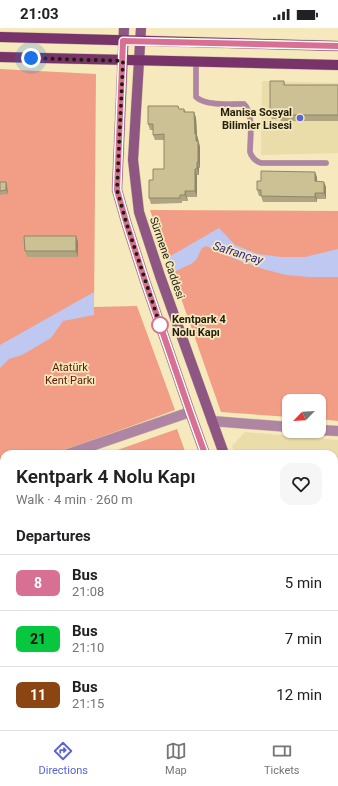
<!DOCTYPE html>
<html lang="en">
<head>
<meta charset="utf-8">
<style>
  body { margin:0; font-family:Roboto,sans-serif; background:#f6f6f6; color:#202124; height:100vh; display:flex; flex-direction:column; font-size:15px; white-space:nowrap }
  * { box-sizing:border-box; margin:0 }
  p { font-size:13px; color:#757577 }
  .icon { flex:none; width:22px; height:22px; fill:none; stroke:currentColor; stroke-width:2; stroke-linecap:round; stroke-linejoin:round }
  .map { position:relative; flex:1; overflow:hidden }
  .sheet { position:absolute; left:0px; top:422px; width:338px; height:280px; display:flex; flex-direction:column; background:#fff; border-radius:12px 12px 0 0; box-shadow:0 1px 3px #0004 }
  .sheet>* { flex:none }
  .badge { padding:0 8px; border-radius:6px; font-size:14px; line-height:26px }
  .needle { width:26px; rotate:245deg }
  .tools { position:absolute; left:282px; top:366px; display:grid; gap:8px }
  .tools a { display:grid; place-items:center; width:44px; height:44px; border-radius:8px; background:#fff; box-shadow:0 1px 3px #0004; font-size:20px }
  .you { position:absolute; width:20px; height:20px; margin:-10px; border:3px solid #fff; border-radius:50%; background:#1a73e8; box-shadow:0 0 0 6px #1a73e833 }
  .map>.badge { position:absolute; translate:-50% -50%; box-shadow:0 0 0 2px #fff }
  h2 { padding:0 16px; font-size:15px; line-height:36px }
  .round { display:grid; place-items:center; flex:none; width:42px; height:42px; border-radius:12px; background:#f6f6f6 }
  .overview { display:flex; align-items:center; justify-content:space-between; height:68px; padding:0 16px }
  h1 { font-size:19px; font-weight:600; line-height:30px }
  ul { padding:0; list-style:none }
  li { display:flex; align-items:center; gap:12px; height:56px; padding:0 16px; border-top:1px solid #e0e0e0 }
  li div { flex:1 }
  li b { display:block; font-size:15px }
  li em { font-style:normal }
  li .badge { min-width:44px; font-weight:700; text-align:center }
  .status { display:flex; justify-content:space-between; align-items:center; height:28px; padding:0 20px; background:#fff; direction:ltr }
  .status svg { height:11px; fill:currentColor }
  .menu { display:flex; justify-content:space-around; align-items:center; height:56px; border-top:1px solid #e0e0e0; background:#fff; font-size:11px; color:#757577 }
  .menu a { display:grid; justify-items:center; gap:2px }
  .menu .active { color:#5963da }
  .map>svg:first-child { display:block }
</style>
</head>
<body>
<div class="status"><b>21:03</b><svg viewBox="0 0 49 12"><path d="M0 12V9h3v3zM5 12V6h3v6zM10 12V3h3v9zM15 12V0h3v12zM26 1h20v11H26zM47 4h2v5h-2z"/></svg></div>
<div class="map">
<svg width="338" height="702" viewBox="0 0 338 702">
  <rect width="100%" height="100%" fill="#f5e9bd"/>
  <g fill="#eadda9">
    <path d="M 262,53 L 338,55 L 338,125 L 261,127 Z"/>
    <path d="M 245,404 L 338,412 L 338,544 L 334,544 L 334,426 L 235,426 L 232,418 Z"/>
  </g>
  <g fill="#f29d86">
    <path d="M 0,41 L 96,46 L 94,279 L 137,278 L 175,382 L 55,426 L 4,426 L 4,445 L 0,446 Z"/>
    <path d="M 150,182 L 338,183 L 338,393 L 319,391 L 319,373 L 289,373 L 289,389 L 221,384 Z"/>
    <path d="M 177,401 L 186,426 L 106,426 Z"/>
    <rect x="334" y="563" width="4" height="103"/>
    <path d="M 0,655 L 4,655 L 4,698 L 55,698 L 55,702 L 0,702 Z"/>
    <path d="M 334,676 L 338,676 L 338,702 L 329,702 L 327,698 L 334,698 Z"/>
  </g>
  <g fill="#bfc8f0">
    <path d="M 219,200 L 235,217 L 258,226 L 281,229 L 305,229 L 338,221 L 338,249 L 309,249 L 286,247 L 263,241 L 240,233 L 206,218 L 202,220 L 196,232 L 191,236 L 172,245 L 167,230 Z"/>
    <path d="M 94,264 L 94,287 L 63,293 L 51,310 L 22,327 L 9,331 L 0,340 L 0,317 Z"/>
  </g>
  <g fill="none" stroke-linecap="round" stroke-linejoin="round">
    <defs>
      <g id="lane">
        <path d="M 196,34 L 196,69 C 206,78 230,76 244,76 C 254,85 250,112 250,124 C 252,130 255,133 261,135 L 326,135"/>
        <path d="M 4,449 L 3,452 L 4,473"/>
        <path d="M 92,698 L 92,702"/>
        <path d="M 192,698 L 193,702"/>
        <path d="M 245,698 L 247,702"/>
        <path d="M 269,702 L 281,698"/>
      </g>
      <g id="street">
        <path d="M 212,393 L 289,399"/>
        <path d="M 319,402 L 338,403"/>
        <path d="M 68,426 L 190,384"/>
        <path d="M 334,554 L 338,554"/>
        <path d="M 334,669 L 338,669"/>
        <path d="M 73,698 L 74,702"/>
      </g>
      <g id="secondary">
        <path d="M 124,0 L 117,162 L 127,197 L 145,253 L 190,384 L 205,426"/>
        <path d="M 141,0 L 133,132 L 139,184 L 160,248 L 224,426"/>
        <path d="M 302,698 L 303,702"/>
        <path d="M 323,698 L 324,702"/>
      </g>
      <g id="primary">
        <path d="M 0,9 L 338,18"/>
        <path d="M 0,29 L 338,37"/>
      </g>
    </defs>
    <use href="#lane" stroke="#cfc49d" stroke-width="6"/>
    <use href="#street" stroke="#cfc49d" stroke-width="11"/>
    <use href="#secondary" stroke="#cfc49d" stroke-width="11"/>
    <use href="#primary" stroke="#cfc49d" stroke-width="11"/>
    <use href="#lane" stroke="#ae86a4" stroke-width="5.5"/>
    <use href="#street" stroke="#ae86a4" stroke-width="10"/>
    <use href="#secondary" stroke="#8e5682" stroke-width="10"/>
    <use href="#primary" stroke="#77336a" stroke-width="10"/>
  </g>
  <g fill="#afa580">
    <path d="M 284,53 L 285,57 L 338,57 L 338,93 L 281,93 L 280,91 L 272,91 L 270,85 Z"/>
    <path d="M 178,78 L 179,81 L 184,81 L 186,84 L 194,84 L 196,90 L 197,107 L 200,119 L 200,140 L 199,140 L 199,147 L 197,147 L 197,169 L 187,169 L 188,173 L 182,173 L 182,175 L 151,176 L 149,170 L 153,152 L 164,141 L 164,112 L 155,112 L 153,107 L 153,102 L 150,102 L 148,96 Z"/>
    <path d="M 317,149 L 317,154 L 326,159 L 326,171 L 317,171 L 317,174 L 263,174 L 261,168 L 259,168 L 257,162 Z"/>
    <path d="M 0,154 L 6,154 L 7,158 L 8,166 L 0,167 Z"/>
    <path d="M 76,208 L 78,214 L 78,229 L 27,229 L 25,223 Z"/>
    <path d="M 334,428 L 336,428 L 338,433 L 338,535 L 334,534 Z"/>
    <path d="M 0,539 L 3,542 L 4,541 L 4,578 L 0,574 Z"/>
    <path d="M 4,597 L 4,638 L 3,637 L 0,641 Z"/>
  </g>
  <g fill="#8f8668">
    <path d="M 194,84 L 196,90 L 197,107 L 200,119 L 200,140 L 198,134 L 195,106 Z"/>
    <path d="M 197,134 L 199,140 L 199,147 L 197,141 Z"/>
    <path d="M 195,141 L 197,147 L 197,169 L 195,163 Z"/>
    <path d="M 315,144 L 317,149 L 317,159 L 315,153 Z"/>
    <path d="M 6,154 L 7,158 L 8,166 L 6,162 Z"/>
    <path d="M 324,154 L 326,159 L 326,171 L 324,165 Z"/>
    <path d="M 185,163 L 187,169 L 188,173 L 185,167 Z"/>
    <path d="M 315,165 L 317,171 L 317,174 L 315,169 Z"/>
    <path d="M 76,208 L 78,214 L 78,229 L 76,223 Z"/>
    <path d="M 336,522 L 338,528 L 338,533 L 336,527 Z"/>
    <path d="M 1,631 L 3,637 L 0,641 L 0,632 Z"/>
  </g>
  <g fill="#ccc095" stroke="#8f8668">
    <path d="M 270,53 L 284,53 L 284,57 L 338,57 L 338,87 L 279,87 L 279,85 L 270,85 Z"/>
    <path d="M 148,78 L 178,78 L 179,81 L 184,81 L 184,84 L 194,84 L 195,106 L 196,106 L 196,113 L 198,113 L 198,134 L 197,134 L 197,141 L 195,141 L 195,163 L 185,163 L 185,167 L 180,167 L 180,170 L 149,170 L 149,152 L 153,152 L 153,141 L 164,141 L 164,106 L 153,107 L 153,96 L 148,96 Z"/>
    <path d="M 261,143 L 315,144 L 315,153 L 324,154 L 324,165 L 315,165 L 315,169 L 261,168 L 261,162 L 257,162 L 257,153 L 261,153 Z"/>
    <path d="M 0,154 L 6,154 L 6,162 L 0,163 Z"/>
    <path d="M 24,208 L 76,208 L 76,223 L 25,223 Z"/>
    <path d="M 334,428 L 336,428 L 336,433 L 338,433 L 338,522 L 336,522 L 336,527 L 334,527 Z"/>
    <path d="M 0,539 L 3,542 L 4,541 L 4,574 L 0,570 Z"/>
    <path d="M 4,597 L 4,632 L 3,633 L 1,631 L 0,632 L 0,602 Z"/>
    <rect x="93" y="698" width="21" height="4"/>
  </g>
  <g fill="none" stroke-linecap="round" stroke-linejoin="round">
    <defs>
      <path id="line" d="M 205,426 L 190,384 L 145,253 L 127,197 L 117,162 L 123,13 L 338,18"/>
    </defs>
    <use href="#line" stroke="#fff" stroke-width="9"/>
    <use href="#line" stroke="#d87093" stroke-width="6"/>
    <path stroke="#221e0d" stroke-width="4" stroke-dasharray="0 7.2" d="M 31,30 L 123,33 L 117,162 L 127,197 L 160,297"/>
  </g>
  <circle fill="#5963da" stroke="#f5e9bd" stroke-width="1.5" cx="300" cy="90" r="4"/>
  <circle fill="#fff" stroke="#d87093" stroke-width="2" cx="160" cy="297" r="8"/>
  <g text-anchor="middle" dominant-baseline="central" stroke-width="3.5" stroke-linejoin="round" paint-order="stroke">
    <g font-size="11" font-weight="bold" fill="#221e0d" stroke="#f5e9bd" text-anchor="end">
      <text x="292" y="84">Manisa Sosyal<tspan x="292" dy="13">Bilimler Lisesi</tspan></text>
    </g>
    <g font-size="11" fill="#221e0d" stroke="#f5e9bd">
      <text transform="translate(167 230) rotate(71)">Sürmene Caddesi</text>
    </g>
    <g font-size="11" font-weight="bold" fill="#221e0d" stroke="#f5e9bd" text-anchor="start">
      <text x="172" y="291">Kentpark 4<tspan x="172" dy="13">Nolu Kapı</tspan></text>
    </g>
    <g font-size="11" fill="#5c1806" stroke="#f5e9bd">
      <text x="70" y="339">Atatürk<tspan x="70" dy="13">Kent Parkı</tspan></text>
    </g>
    <g font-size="12" font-style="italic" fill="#2a2592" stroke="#f5e9bd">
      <text transform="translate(238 225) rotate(17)">Safrançay</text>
    </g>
  </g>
</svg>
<div class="tools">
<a><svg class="needle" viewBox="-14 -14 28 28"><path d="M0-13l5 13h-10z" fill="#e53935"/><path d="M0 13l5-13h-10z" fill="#757577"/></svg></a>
</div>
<div class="you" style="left:31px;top:30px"></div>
<section class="sheet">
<div class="overview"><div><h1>Kentpark 4 Nolu Kapı</h1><p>Walk · 4 min · 260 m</p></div><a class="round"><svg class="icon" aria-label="heart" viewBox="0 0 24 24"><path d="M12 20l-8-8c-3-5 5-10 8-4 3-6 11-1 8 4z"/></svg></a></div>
<h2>Departures</h2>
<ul>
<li><span class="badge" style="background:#d87093;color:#fff">8</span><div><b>Bus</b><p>21:08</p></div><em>5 min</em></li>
<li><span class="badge" style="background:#06c73d;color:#111">21</span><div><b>Bus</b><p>21:10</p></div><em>7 min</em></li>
<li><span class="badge" style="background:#8b4513;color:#fff">11</span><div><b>Bus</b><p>21:15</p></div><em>12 min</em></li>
</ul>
</section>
</div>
<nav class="menu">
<a class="active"><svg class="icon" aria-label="directions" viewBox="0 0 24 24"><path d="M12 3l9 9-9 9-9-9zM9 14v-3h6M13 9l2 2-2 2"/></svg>Directions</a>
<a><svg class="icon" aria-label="map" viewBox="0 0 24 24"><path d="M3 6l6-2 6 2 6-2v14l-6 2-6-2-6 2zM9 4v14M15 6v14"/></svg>Map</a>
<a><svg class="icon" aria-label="tickets" viewBox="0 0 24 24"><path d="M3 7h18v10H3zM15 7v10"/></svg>Tickets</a>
</nav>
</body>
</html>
